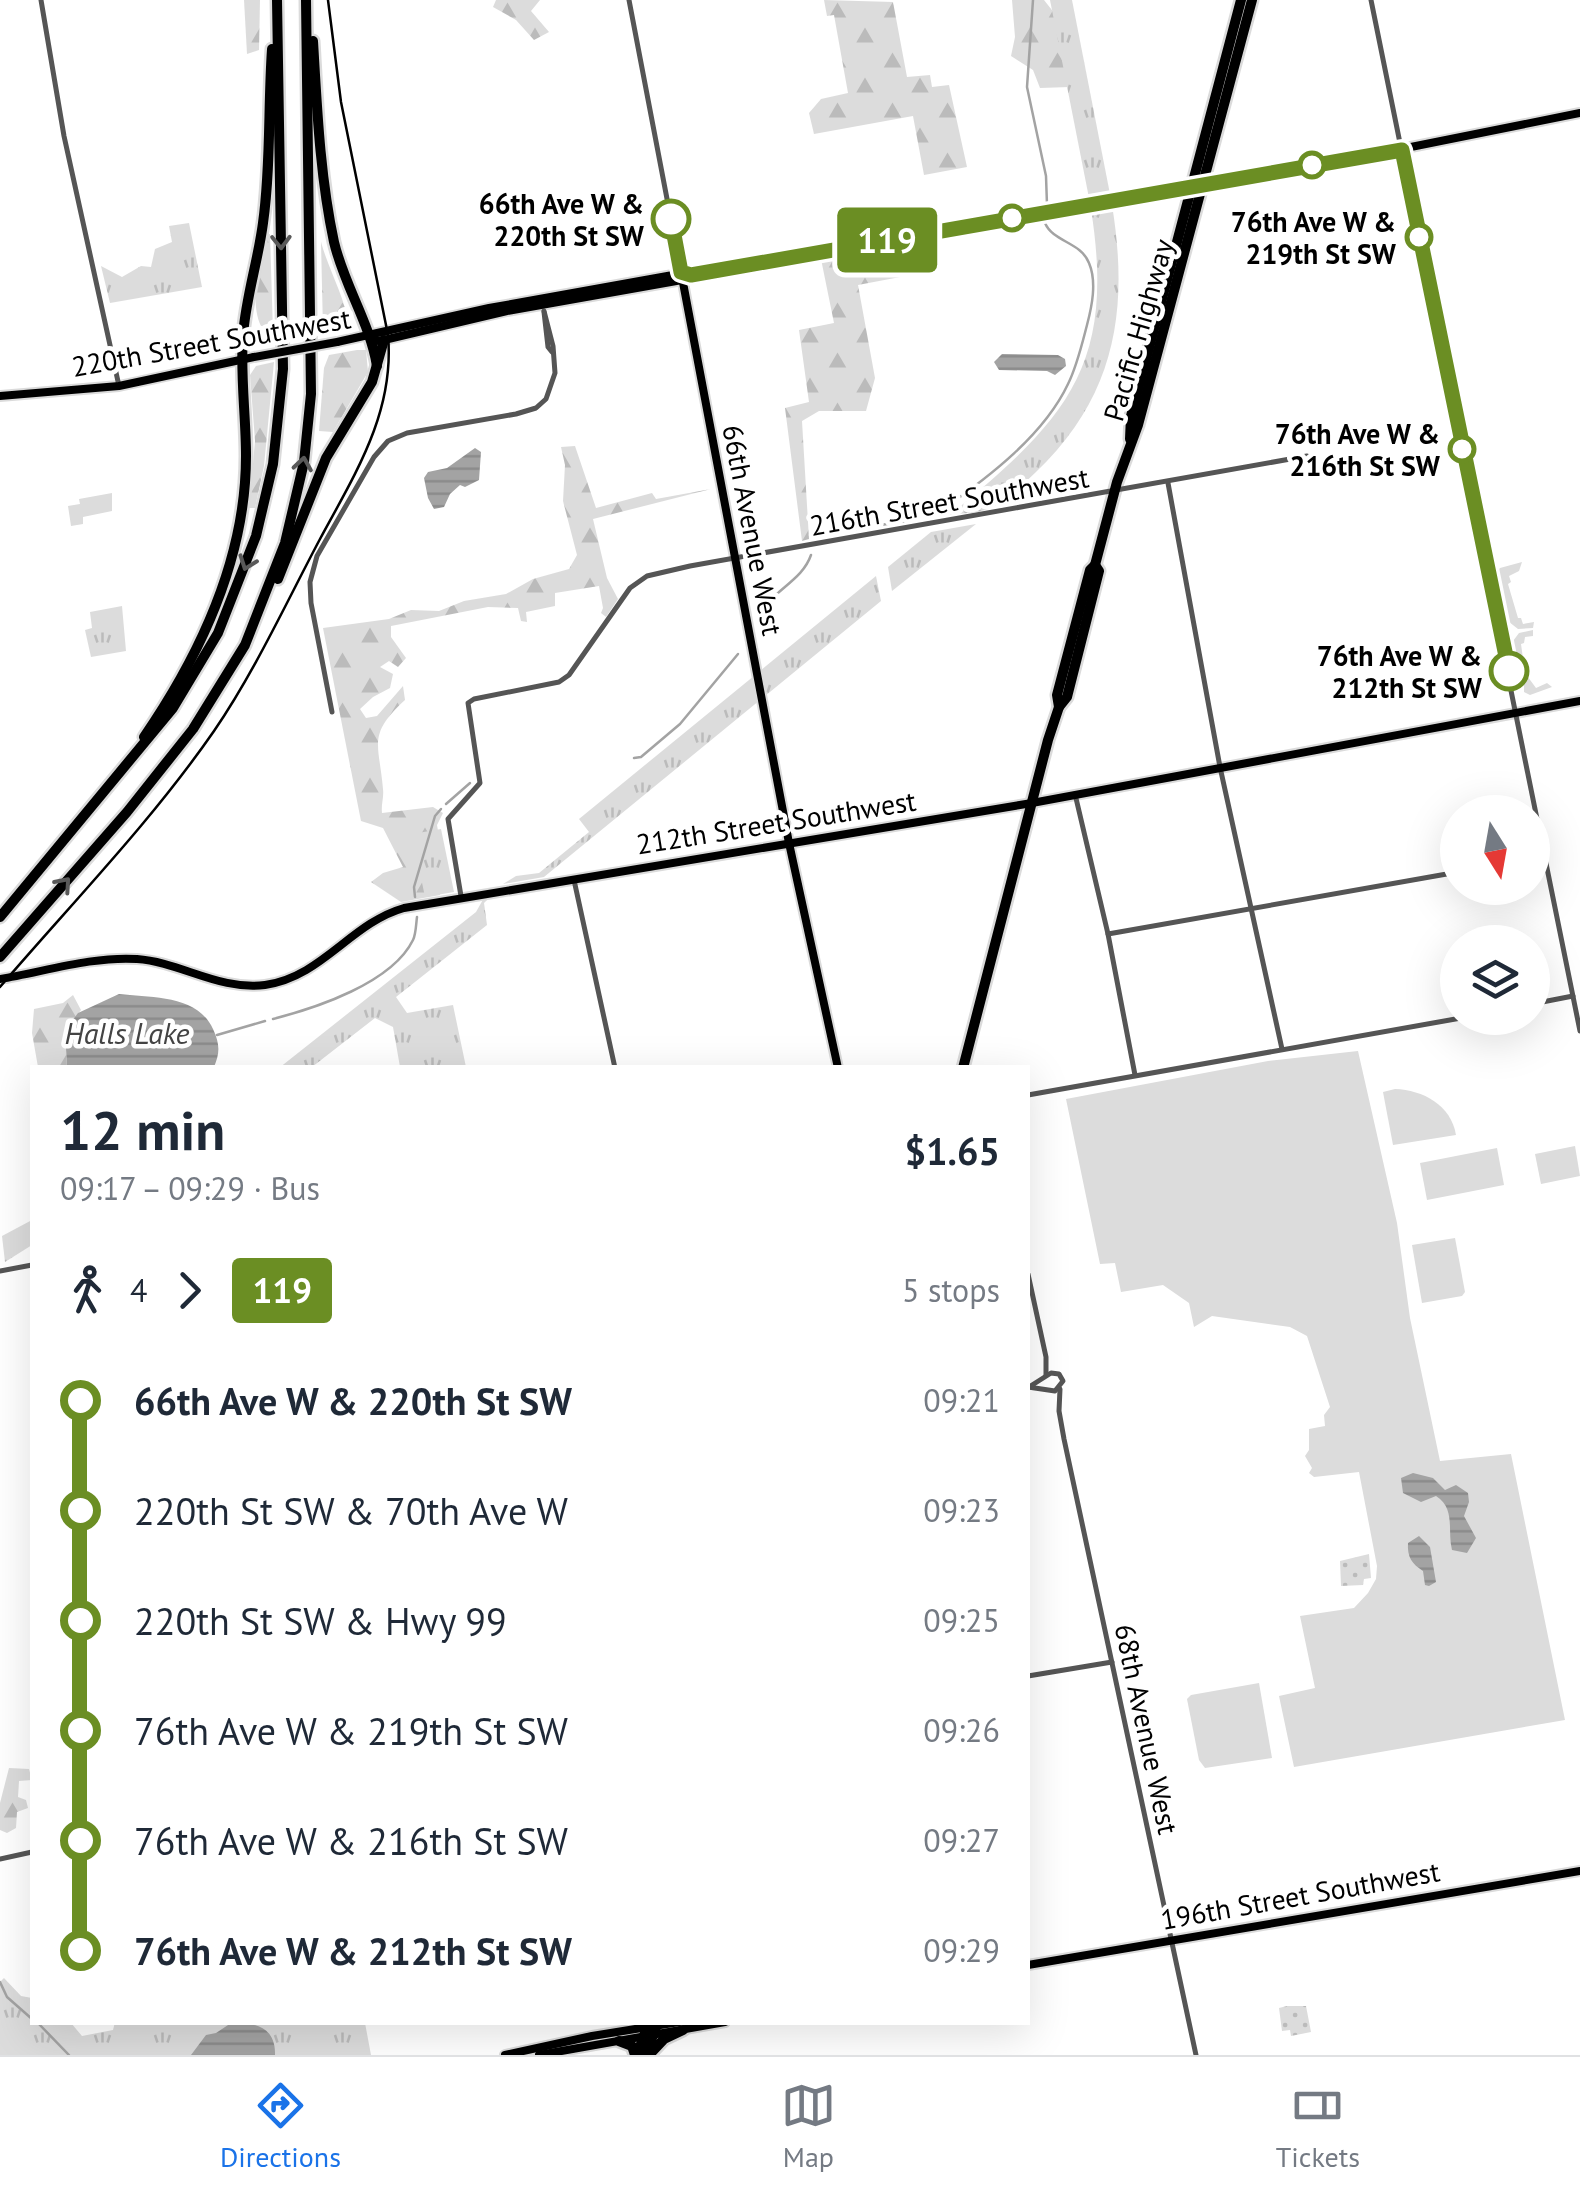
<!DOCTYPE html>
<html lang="en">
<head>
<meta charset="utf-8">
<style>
  body { margin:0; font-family:"PT Sans",sans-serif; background:#f6f6f7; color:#1f2937; height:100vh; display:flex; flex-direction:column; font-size:38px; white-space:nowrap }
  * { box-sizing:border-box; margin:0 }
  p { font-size:32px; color:#747a83 }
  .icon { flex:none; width:55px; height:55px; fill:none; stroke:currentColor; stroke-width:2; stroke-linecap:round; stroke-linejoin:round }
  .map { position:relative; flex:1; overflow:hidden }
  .details { position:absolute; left:30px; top:1065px; width:1000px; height:960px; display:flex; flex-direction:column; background:#fff; border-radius:0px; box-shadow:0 10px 40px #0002 }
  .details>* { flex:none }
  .badge { padding:0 20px; border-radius:8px; font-size:35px; line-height:65px }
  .needle { width:65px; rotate:169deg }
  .buttons { position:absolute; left:1440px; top:795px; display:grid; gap:20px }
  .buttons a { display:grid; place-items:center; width:110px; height:110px; border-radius:50%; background:#fff; box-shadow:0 10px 40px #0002; font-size:50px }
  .map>.badge { position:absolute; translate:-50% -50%; box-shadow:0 0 0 5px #fff }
  .legs { display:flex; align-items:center; gap:15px; height:110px; padding:0 30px; font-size:32px }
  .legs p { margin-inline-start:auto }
  .summary { display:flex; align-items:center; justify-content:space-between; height:170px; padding:0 30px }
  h1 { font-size:55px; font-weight:700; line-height:75px }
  ul { padding:0 30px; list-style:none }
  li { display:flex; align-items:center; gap:35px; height:110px; font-size:38px }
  li i { display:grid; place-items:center; width:15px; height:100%; margin:0 12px; background:currentColor }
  li i::after { content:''; width:25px; height:25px; margin:-12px; border:8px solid; border-radius:50%; background:#fff }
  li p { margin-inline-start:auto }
  li:first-child i { background:linear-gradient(#0000 50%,currentColor 0) }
  li:last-child i { background:linear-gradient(currentColor 50%,#0000 0) }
  .dock { display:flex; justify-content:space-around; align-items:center; height:140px; border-top:2px solid #e0e1e3; background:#fff; font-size:28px; color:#747a83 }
  .dock a { display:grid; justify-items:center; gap:5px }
  .dock .selected { color:#1a73e8 }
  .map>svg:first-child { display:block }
</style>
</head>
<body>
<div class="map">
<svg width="1580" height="2055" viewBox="0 0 1580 2055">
  <defs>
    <pattern id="forest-firs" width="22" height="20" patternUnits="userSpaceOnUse" patternTransform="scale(2.5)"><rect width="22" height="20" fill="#dcdcdc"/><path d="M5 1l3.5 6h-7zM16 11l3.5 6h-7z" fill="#bbb"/></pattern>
    <pattern id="park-tufts" width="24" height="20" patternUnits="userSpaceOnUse" patternTransform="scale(2.5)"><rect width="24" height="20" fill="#dcdcdc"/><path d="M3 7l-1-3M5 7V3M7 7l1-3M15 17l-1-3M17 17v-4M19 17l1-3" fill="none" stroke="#bbb"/></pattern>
    <pattern id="garden-dots" width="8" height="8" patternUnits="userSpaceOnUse" patternTransform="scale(2.5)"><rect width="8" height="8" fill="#dcdcdc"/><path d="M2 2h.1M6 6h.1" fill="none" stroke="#bbb" stroke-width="1.8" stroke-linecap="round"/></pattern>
    <pattern id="water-rules" width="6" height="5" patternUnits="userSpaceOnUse" patternTransform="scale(2.5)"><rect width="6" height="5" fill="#a3a3a3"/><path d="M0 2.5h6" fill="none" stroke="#8b8b8b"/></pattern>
  </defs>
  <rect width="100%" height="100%" fill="#fff"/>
  <g fill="#dcdcdc">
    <path d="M 112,493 L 112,511 L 83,517 L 83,524 L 71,526 L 68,506 L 80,504 L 79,499 Z"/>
    <path d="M 1522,562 L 1519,571 L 1509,576 L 1511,582 L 1508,584 L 1518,618 L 1521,618 L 1523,624 L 1534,622 L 1533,628 L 1518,629 L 1504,618 L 1495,574 L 1500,568 Z"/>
    <path d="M 1533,630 L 1533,636 L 1525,637 L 1524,643 L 1521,644 L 1525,673 L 1536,688 L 1547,683 L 1552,687 L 1530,695 L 1524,692 L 1524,680 L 1520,680 L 1510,645 L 1519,633 Z"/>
    <path d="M 1358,1051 L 1397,1223 L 1410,1318 L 1440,1461 L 1511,1454 L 1565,1720 L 1294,1767 L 1279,1696 L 1315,1688 L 1300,1616 L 1354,1608 L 1368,1593 L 1376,1579 L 1377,1566 L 1359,1472 L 1314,1477 L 1309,1473 L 1312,1468 L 1305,1456 L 1309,1450 L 1309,1429 L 1325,1426 L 1324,1415 L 1330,1407 L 1307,1336 L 1290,1327 L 1212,1316 L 1194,1327 L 1189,1303 L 1163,1285 L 1121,1292 L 1115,1263 L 1100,1264 L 1066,1099 L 1268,1061 Z"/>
    <path d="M 1395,1089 C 1423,1090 1451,1105 1456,1135 L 1393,1145 L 1383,1092 Z"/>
    <path d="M 1575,1146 L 1580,1176 L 1541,1184 L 1535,1154 Z"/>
    <path d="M 1497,1148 L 1504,1185 L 1427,1200 L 1420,1163 Z"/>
    <path d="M 1455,1238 L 1465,1292 L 1462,1296 L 1422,1303 L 1412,1245 Z"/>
    <path d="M 1259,1683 L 1272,1758 L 1205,1768 L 1199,1760 L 1187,1699 L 1191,1695 Z"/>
  </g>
  <g fill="url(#forest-firs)">
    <path d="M 244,0 L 260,0 L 259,50 L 247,54 Z"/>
    <path d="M 496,0 L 540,0 L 531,11 L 549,32 L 534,40 L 516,20 L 493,7 Z"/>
    <path d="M 824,0 L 893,2 L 907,77 L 930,75 L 932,87 L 949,85 L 967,167 L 924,175 L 913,116 L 814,134 L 809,113 L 821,99 L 848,93 L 834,15 L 827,16 Z"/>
    <path d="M 1012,0 L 1044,0 L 1059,19 L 1070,87 L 1040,88 L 1033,70 L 1011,56 L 1015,37 Z"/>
    <path d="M 270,234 L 273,332 L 263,330 C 247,303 261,264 266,235 Z"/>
    <path d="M 321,242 C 329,271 345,297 349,326 L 323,330 Z"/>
    <path d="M 913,244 L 916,274 L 858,285 L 875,378 L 866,411 L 819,411 L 802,421 L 809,539 L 802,541 L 785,408 L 809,402 L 799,330 L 834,323 L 821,259 Z"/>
    <path d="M 357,350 L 366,350 L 368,372 L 333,432 L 319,431 L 324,368 L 329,355 Z"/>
    <path d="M 274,362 L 264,466 L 255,508 L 249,508 L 255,441 L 250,375 L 256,366 Z"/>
    <path d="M 575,446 L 596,508 L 652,493 L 656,499 L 711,489 L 593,519 L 607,578 L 618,599 L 606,617 L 601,613 L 603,608 L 599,586 L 555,593 L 555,606 L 526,612 L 527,622 L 521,621 L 518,608 L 488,607 L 391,626 L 391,637 L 406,658 L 398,667 L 389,661 L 380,667 L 393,674 L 390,688 L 373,697 L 360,709 L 366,718 L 377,716 L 403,686 L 405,700 C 367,735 379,743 383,789 C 384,798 381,804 382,813 L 433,807 L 443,813 L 437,825 L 442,854 L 440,895 L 401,902 L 371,882 L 383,873 L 403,867 L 383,828 L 361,821 L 323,628 L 389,619 L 411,610 L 439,611 L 464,601 L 506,594 L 533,579 L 569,569 L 577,555 L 563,501 L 565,465 L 561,447 Z"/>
    <path d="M 73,995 L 81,1010 L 65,1031 L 67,1067 L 38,1067 L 32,1033 L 34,1009 L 63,1003 Z"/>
    <path d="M 9,1768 L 29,1769 L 32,1780 L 19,1781 L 18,1797 L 26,1800 L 28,1808 L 17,1812 L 16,1828 L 7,1833 L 0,1830 L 0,1803 Z"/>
  </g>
  <g fill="url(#park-tufts)">
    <path d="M 1050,0 L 1072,0 L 1110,194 L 1089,198 Z"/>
    <path d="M 1112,205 C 1129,309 1116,396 1036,472 C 1024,483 1010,499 995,506 C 983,513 964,513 950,515 C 1066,419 1116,368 1091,209 Z"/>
    <path d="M 189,223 L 202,287 L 110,303 L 101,266 L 122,277 L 141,266 L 151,267 L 155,249 L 172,242 L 169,226 Z"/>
    <path d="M 976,524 L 892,591 L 888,567 L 931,532 Z"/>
    <path d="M 876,576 L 881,601 L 544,877 L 503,884 L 516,876 L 539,873 L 589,832 L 579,819 Z"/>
    <path d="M 122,606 L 126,651 L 91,657 L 85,630 L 92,628 L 90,612 Z"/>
    <path d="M 441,829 L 454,892 L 425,897 L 412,834 Z"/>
    <path d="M 545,886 L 546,888 L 489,898 L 484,903 L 487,925 L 396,997 L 407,1013 L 453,1005 L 466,1067 L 400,1067 L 393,1027 L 375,1018 L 312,1067 L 279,1068 L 476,912 L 485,896 Z"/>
    <path d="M 32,1220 L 32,1245 L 5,1262 L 2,1236 Z"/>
    <path d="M 4,1978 L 21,1996 L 32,1998 L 32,2022 L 71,2023 L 82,2036 L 113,2030 L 115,2022 L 365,2023 L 371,2055 L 0,2055 L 0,1982 Z"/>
  </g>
  <g fill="url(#garden-dots)">
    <path d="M 1369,1554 L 1371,1578 L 1364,1579 L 1363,1585 L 1341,1586 L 1340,1561 Z"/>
    <path d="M 1287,2006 L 1306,2006 L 1311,2032 L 1291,2036 L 1290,2030 L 1282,2031 L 1279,2008 Z"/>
  </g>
  <g fill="url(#water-rules)">
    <path d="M 1002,354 L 1058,355 L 1065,359 L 1066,366 L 1055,375 L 1047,371 L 999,370 L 994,362 Z"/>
    <path d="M 475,448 L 481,452 L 479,480 L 465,487 L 460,485 L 450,494 L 444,507 L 434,509 L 428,498 L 424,478 L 428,472 L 447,468 Z"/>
    <path d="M 119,994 C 151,998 197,994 213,1029 C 220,1044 220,1053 214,1067 L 67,1067 L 65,1030 L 78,1013 Z"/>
    <path d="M 1413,1473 L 1433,1478 L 1445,1490 L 1456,1485 L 1468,1493 L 1469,1502 L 1464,1516 L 1476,1538 L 1467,1553 L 1452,1550 C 1447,1530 1456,1509 1436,1496 L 1421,1502 L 1403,1493 L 1401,1478 Z"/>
    <path d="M 1419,1536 L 1430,1547 L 1436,1582 L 1429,1586 L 1425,1585 L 1423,1571 C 1412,1564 1407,1557 1408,1543 Z"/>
    <path d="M 231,2023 C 255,2022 276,2027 275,2055 L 191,2055 L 206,2035 L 216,2033 Z"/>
  </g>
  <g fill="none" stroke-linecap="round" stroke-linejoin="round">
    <g stroke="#a3a3a3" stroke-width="2.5">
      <path d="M 1033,0 L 1027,87 L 1046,176 L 1047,205"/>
      <path d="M 943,509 C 989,477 1044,435 1068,384 C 1077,366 1082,344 1087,325 C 1092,306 1097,282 1089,263 C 1081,242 1053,242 1045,223"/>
      <path d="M 830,533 L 906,521 L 926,514"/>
      <path d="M 760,614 C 774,589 802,581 811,555"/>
      <path d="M 634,758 L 641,757 L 680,724 L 738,654"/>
      <path d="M 446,804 L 470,783"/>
      <path d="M 415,897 L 414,887 L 435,816 L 441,809"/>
      <path d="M 273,1019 C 316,1008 392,983 413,940 C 416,934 416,924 417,917"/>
      <path d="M 217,1035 L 265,1021"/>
      <path d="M 0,1982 L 7,1997 L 32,2019"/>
      <path d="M 37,2022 L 69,2055"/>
    </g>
    <defs>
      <g id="major">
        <path d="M 681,272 L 789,843 L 838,1068"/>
        <path d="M 370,336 L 376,341 L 384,340 L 507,311 L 682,280 L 691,275 L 1381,153 L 1580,113"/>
        <path d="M 337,342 L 489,308 L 684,273"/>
        <path d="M 0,396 L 119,386 L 254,357"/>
        <path d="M 0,979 C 43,972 93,956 137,959 C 180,962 220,991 265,985 C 322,977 351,923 404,908 L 1032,803 L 1580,701"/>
        <path d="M 1028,1965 L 1580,1871"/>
        <path d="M 505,2055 L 592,2036 L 679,2022"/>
        <path d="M 539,2055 L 725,2022"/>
      </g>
      <g id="highway">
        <path d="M 313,41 C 317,108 320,177 334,242 C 344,285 370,323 377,366"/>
        <path d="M 1130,439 L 1131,416 L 1241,0"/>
        <path d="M 278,579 L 326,458 L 372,382 L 384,340"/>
        <path d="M 1059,707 L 1057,695 L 1090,570 L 1095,565 L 1117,482 L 1138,425 L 1252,0"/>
        <path d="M 144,737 C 201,654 246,559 246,456 C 246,416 240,375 243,335 C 246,297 258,261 263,223 C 271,166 268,107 272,49"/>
        <path d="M 0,917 L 173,708 L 218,633 L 256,536 L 273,464 L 283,369 L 277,0"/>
        <path d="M 0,957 L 127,812 L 193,729 L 245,645 L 285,543 L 304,462 L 311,394 L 306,0"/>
        <path d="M 963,1068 L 1048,740 L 1059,707 L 1067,697 L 1099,571 L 1095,565"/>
        <path d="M 619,2041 L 632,2046 L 635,2055"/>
        <path d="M 646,2054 L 658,2022"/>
        <path d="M 637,2055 L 649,2022"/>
        <path d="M 649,2055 L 664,2039 L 683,2030"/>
      </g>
    </defs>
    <use href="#major" stroke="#dbdbdb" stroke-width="12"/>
    <use href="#highway" stroke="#dbdbdb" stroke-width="15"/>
    <g stroke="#555" stroke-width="5">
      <path d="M 41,0 L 64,136 L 119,386"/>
      <path d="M 629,0 L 681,272"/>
      <path d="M 1371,0 C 1440,344 1513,687 1580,1031"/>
      <path d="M 544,312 L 548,347 L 552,352"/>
      <path d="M 1168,483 L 1220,767 L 1282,1049"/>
      <path d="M 332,712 L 311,603 L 310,582 L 317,556 L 374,457 L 388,441 L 407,433 L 516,414 L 536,408 L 546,399 L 555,373 L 553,346 L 544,311"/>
      <path d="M 1075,794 L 1108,934 L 1135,1075"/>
      <path d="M 1532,858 L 1544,856"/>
      <path d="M 574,880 L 615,1068"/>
      <path d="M 461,896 L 448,819 L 480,783 L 468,703 L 474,699 L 559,682 L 569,675 L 630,588 L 647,576 L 690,566 L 1307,456"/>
      <path d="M 1108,934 L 1458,872"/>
      <path d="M 1532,1004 L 1573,996"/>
      <path d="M 1028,1095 L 1461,1018"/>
      <path d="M 0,1271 L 32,1265"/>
      <path d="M 1028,1274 L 1046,1357 L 1046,1375"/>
      <path d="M 1028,1387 L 1055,1391 L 1063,1381 L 1059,1374 L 1051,1373 L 1029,1387"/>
      <path d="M 1060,1389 L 1059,1411 L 1064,1439 L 1196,2055"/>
      <path d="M 1028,1676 L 1112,1662"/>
      <path d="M 0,1859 L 32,1852"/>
    </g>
    <use href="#major" stroke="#000" stroke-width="8"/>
    <use href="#highway" stroke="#000" stroke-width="10"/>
    <path stroke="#000" stroke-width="2.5" d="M 0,987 C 72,903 151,822 214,731 C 255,671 286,603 320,539 C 355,474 395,412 388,335 L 341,102 L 328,0"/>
    <defs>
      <path id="major-bridge" d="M 254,357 L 337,342"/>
    </defs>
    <use href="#major-bridge" stroke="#dbdbdb" stroke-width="12" stroke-linecap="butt"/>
    <use href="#major-bridge" stroke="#000" stroke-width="8"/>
  </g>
  <defs><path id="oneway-chevron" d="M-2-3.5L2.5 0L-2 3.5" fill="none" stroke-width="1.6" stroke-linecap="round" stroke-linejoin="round" transform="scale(2.5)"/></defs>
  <g stroke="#595959">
    <use href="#oneway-chevron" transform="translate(281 242) rotate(89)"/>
    <use href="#oneway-chevron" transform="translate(303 464) rotate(-81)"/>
    <use href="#oneway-chevron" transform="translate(247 563) rotate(110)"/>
    <use href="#oneway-chevron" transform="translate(64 884) rotate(-49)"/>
  </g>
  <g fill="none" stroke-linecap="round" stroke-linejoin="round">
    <defs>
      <path id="line-1" d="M 671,219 L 681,272 L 691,275 L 1402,150 L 1509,671"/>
    </defs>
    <use href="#line-1" stroke="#fff" stroke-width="22"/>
    <use href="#line-1" stroke="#6b8e23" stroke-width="15"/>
  </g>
  <g fill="#fff" stroke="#6b8e23" stroke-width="5">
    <circle cx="1312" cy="165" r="12"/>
    <circle cx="1012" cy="218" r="12"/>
    <circle cx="671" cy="219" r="18"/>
    <circle cx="1419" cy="237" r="12"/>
    <circle cx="1462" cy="449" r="12"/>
    <circle cx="1509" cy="671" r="18"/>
  </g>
  <g text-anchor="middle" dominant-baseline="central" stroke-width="9" stroke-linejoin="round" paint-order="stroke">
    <g font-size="28" font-weight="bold" fill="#000" stroke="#fff" text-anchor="end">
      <text x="644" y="203">66th Ave W &amp;<tspan x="644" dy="32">220th St SW</tspan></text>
      <text x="1396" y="221">76th Ave W &amp;<tspan x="1396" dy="32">219th St SW</tspan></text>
      <text x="1440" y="433">76th Ave W &amp;<tspan x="1440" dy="32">216th St SW</tspan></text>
      <text x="1482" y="655">76th Ave W &amp;<tspan x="1482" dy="32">212th St SW</tspan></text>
    </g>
    <g font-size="28" fill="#000" stroke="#fff">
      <text transform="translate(1138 330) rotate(-74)">Pacific Highway</text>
      <text transform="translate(211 342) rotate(-10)">220th Street Southwest</text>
      <text transform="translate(949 501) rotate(-10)">216th Street Southwest</text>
      <text transform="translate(753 530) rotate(79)">66th Avenue West</text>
      <text transform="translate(776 822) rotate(-9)">212th Street Southwest</text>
      <text transform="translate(1147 1729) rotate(78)">68th Avenue West</text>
      <text transform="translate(1300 1895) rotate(-10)">196th Street Southwest</text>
    </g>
    <g font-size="30" font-style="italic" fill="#444" stroke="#fff">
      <text x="127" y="1032">Halls Lake</text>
    </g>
  </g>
</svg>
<div class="buttons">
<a><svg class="needle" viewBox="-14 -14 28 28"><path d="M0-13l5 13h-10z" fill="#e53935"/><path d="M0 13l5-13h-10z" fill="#747a83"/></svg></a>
<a><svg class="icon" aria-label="layers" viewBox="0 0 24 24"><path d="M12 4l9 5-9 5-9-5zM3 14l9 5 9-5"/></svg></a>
</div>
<b class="badge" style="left:887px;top:240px;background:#6b8e23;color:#fff">119</b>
<section class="details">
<div class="summary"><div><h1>12 min</h1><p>09:17 – 09:29 · Bus</p></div><b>$1.65</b></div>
<div class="legs"><svg class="icon" aria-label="walk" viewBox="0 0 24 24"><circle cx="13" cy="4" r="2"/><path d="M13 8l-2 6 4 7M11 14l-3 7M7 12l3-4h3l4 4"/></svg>4<svg class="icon" aria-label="forward" viewBox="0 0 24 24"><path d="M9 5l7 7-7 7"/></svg><b class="badge" style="background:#6b8e23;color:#fff">119</b><p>5 stops</p></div>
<ul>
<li><i style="color:#6b8e23"></i><b>66th Ave W &amp; 220th St SW</b><p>09:21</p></li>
<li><i style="color:#6b8e23"></i><span>220th St SW &amp; 70th Ave W</span><p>09:23</p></li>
<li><i style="color:#6b8e23"></i><span>220th St SW &amp; Hwy 99</span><p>09:25</p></li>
<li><i style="color:#6b8e23"></i><span>76th Ave W &amp; 219th St SW</span><p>09:26</p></li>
<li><i style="color:#6b8e23"></i><span>76th Ave W &amp; 216th St SW</span><p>09:27</p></li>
<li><i style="color:#6b8e23"></i><b>76th Ave W &amp; 212th St SW</b><p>09:29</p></li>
</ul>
</section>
</div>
<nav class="dock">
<a class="selected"><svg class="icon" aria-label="directions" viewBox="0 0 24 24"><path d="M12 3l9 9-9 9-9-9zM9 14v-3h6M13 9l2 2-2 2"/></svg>Directions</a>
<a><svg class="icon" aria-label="map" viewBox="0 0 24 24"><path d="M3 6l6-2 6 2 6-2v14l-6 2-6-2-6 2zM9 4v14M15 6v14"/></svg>Map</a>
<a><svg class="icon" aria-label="tickets" viewBox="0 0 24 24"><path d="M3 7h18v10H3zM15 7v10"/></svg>Tickets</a>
</nav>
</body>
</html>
